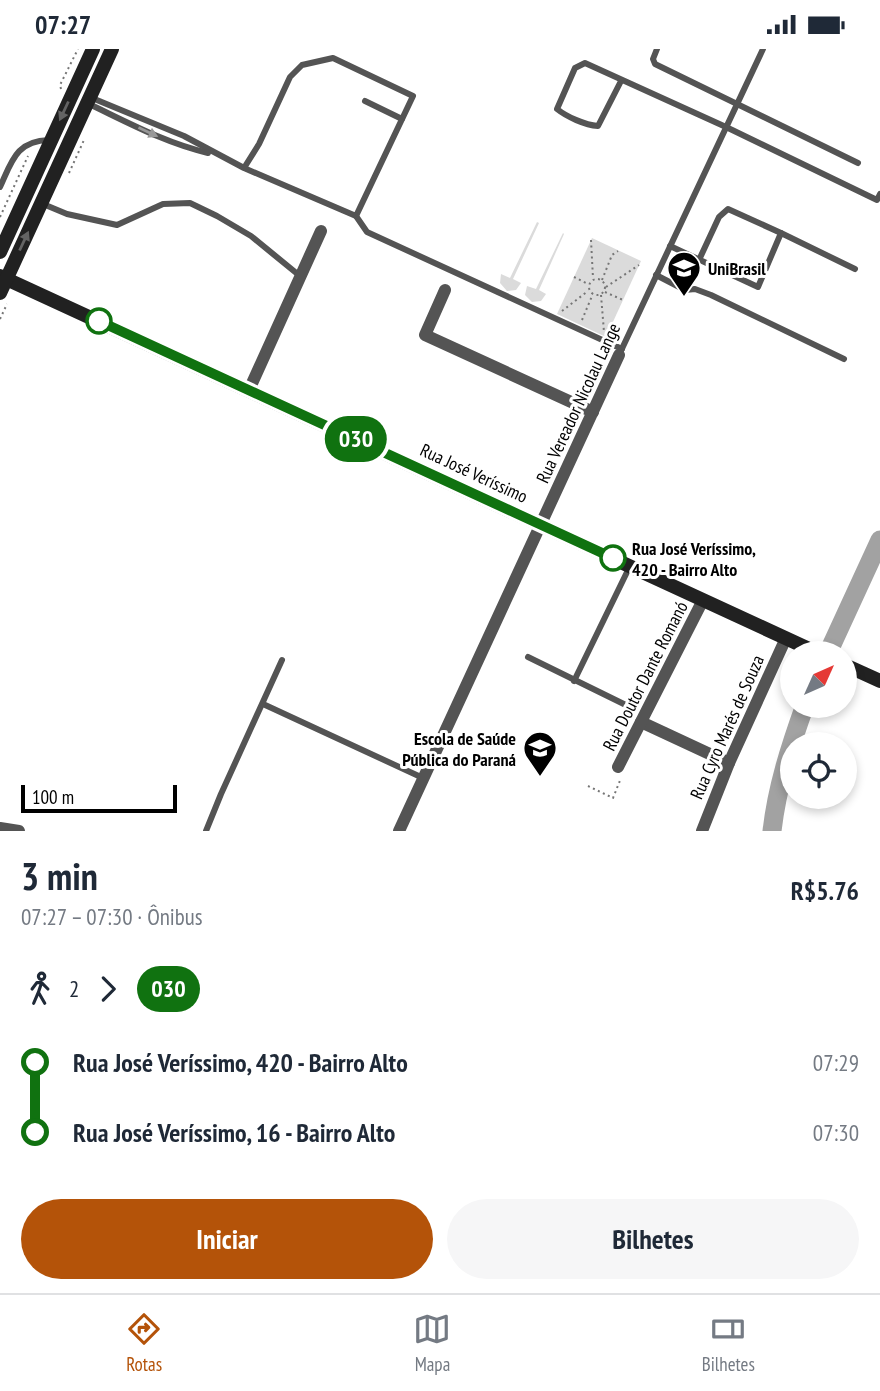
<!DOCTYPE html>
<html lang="pt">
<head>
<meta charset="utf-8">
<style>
  body { margin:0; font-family:"PT Sans Narrow",sans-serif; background:#f6f6f7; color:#1f2937; height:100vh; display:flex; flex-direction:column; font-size:26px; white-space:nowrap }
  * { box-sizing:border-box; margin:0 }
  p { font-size:23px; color:#747a83 }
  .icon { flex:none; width:38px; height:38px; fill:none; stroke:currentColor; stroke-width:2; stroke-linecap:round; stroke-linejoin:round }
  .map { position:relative; height:782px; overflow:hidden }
  .details { display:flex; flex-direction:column; background:#fff; flex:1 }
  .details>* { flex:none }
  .badge { padding:0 14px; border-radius:23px; font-size:24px; line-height:46px }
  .needle { width:46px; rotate:45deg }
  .controls { position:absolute; left:780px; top:592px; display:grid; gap:14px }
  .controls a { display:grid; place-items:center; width:77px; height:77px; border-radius:50%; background:#fff; box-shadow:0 4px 10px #0003; font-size:35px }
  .scale { position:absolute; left:21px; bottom:18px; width:156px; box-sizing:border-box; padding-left:7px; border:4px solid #000; border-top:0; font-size:19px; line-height:24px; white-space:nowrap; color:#000; -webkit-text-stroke:5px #fff; paint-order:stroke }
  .map>.badge { position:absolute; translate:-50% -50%; box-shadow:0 0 0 4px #fff }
  .legs { display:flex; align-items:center; gap:10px; height:77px; padding:0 21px; font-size:23px }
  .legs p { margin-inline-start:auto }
  .summary { display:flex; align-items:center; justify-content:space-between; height:119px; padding:0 21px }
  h1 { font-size:38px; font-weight:800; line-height:52px }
  .primary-button { display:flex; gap:14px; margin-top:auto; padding:14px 21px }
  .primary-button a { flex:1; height:80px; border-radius:42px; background:#b45309; color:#fff; font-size:28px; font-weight:800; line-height:80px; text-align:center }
  .primary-button a+a { background:#f6f6f7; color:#1f2937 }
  ul { padding:0 21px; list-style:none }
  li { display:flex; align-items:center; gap:24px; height:70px; font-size:26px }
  li i { display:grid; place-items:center; width:10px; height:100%; margin:0 9px; background:currentColor }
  li i::after { content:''; width:18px; height:18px; margin:-9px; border:5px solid; border-radius:50%; background:#fff }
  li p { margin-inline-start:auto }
  li:first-child i { background:linear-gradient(#0000 50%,currentColor 0) }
  li:last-child i { background:linear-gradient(currentColor 50%,#0000 0) }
  .status { display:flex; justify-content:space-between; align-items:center; height:49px; padding:0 35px; background:#fff; direction:ltr }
  .status svg { height:19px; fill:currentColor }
  .tabs { display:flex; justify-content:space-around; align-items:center; height:98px; border-top:2px solid #e0e1e3; background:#fff; font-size:19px; color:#747a83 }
  .tabs a { display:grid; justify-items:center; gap:4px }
  .tabs .current { color:#b45309 }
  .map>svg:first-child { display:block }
</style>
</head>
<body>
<div class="status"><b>07:27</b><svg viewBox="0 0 49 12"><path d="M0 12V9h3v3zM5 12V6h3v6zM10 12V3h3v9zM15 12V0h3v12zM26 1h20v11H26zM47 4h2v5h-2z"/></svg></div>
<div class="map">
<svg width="880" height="782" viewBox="0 0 880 782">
  <rect width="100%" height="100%" fill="#fff"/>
  <g fill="#dbdbdb">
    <path d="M 537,173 L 539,174 L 513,230 L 521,234 L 516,241 L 507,242 L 500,234 L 501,225 L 510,229 Z"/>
    <path d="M 563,184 L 564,185 L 539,241 L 546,245 L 541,252 L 532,253 L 525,246 L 527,237 L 536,240 Z"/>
    <path d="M 592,189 L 641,212 L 606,288 L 557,265 Z"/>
  </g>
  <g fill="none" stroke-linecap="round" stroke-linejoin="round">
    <g stroke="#a2a2a2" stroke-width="19">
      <path d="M 828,604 L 880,491"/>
      <path d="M 772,782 C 777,738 790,698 805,656"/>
    </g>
    <g stroke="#767676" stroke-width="2" stroke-dasharray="2 3.5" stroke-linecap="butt">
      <path d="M 61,40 L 60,36 L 78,0"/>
      <path d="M 69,124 L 84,91"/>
      <path d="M 0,168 L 28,107"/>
      <path d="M 591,191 L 593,229"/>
      <path d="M 574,228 L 588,235"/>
      <circle cx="597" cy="238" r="8"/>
      <path d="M 602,231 L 612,206 L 618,202"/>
      <path d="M 606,238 L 639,216"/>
      <path d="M 605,243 L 623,251"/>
      <path d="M 601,246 L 604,283"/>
      <path d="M 562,262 L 588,242"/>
      <path d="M 0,270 L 7,255"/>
      <path d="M 582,271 L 592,247"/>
      <path d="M 588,737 L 613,749 L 621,729"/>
    </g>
    <g stroke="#545454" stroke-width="6">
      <path d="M 657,0 L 653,10 L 655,15 L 858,114"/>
      <path d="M 621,32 L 598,77 C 585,76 567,68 557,60 L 575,19 L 585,14 L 726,78 L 877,151 L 880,145"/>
      <path d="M 92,49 L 184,87 L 244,119 L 356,167 L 413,47 L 333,9 L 302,16 L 290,28 L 259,95 L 244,119"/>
      <path d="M 365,52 L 402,70"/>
      <path d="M 87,54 C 127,73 165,94 208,104"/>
      <path d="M 0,138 C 12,112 16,92 49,91"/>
      <path d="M 43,155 L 67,165 L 117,176 L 163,155 L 190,154 L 217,167 L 251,187 L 300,227"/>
      <path d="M 356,167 L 367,183 L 622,300"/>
      <path d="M 670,197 L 758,238 L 781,184 L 855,220"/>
      <path d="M 699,211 L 719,168 L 728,160 L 781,184"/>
      <path d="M 656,226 L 685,241 L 695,240 L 711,246 L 844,310"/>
      <path d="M 619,306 L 763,0"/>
      <path d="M 528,608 L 634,660"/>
      <path d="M 574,632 L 629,519"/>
      <path d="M 263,655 L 423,729"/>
      <path d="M 206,782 L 221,745 L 282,611"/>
    </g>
    <g stroke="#545454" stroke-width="12">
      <path d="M 445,241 L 425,286 L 593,363"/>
      <path d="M 249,341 L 321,182"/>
      <path d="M 641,673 L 729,714"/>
      <path d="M 618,718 L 703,551"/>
      <path d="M 0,779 L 19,782"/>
      <path d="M 399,782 L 619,306"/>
      <path d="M 702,782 L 729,714 L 786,589"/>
    </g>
    <g stroke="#212121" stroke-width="14">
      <path d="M 0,203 L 93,0"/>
      <path d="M 0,227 L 818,604"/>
      <path d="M 0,244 L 112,0"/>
      <path d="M 845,616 L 880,632"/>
    </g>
  </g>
  <defs><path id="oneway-solid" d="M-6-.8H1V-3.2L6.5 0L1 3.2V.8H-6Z" transform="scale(1.75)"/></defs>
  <g fill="#646464">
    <use href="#oneway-solid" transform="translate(64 62) rotate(115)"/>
    <use href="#oneway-solid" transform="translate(24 192) rotate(-65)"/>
  </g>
  <use fill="#989898" href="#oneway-solid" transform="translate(148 83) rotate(25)"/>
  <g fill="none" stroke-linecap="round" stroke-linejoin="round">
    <defs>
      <path id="line-1" d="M 99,272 L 613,509"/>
    </defs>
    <use href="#line-1" stroke="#fff" stroke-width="16"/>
    <use href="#line-1" stroke="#107210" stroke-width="10"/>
  </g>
  <defs>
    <symbol id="university-pin" viewBox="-11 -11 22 30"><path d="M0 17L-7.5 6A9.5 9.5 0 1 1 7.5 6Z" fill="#000" stroke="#fff"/><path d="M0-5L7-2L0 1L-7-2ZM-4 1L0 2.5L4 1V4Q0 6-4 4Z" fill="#fff"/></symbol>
  </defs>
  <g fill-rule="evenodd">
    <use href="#university-pin" x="665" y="200" width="38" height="52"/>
    <use href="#university-pin" x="521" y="680" width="38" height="52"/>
  </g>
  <g fill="#fff" stroke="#107210" stroke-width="3.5">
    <circle cx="99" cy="272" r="12"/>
    <circle cx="613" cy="509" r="12"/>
  </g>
  <g text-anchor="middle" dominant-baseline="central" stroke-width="6" stroke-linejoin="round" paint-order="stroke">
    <g font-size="18" font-weight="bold" fill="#000" stroke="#fff" text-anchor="start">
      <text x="708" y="219">UniBrasil</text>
      <text x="516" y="689" text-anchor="end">Escola de Saúde<tspan x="516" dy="21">Pública do Paraná</tspan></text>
    </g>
    <g font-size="18" fill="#000" stroke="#fff">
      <text transform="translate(578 354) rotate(-65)">Rua Vereador Nicolau Lange</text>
      <text transform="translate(474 424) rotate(25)">Rua José Veríssimo</text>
      <text transform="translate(645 627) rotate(-63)">Rua Doutor Dante Romanó</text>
      <text transform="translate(727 678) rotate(-66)">Rua Cyro Marés de Souza</text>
    </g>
    <g font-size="18" font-weight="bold" fill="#000" stroke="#fff" text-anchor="start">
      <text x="632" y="499">Rua José Veríssimo,<tspan x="632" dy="21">420 - Bairro Alto</tspan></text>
    </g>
  </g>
</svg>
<div class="controls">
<a><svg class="needle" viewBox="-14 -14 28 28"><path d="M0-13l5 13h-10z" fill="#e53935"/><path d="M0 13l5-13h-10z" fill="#747a83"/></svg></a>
<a><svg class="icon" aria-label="locate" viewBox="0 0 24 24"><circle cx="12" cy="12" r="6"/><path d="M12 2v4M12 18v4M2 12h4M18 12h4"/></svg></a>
</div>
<div class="scale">100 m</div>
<b class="badge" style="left:356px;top:390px;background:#107210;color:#fff">030</b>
</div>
<section class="details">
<div class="summary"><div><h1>3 min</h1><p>07:27 – 07:30 · Ônibus</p></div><b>R$5.76</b></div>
<div class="legs"><svg class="icon" aria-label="walk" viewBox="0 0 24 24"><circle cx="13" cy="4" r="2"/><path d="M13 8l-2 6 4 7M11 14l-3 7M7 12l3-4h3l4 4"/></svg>2<svg class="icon" aria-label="forward" viewBox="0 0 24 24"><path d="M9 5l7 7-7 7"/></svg><b class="badge" style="background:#107210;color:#fff">030</b></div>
<ul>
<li><i style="color:#107210"></i><b>Rua José Veríssimo, 420 - Bairro Alto</b><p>07:29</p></li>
<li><i style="color:#107210"></i><b>Rua José Veríssimo, 16 - Bairro Alto</b><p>07:30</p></li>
</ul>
<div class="primary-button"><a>Iniciar</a><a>Bilhetes</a></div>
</section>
<nav class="tabs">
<a class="current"><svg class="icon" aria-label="directions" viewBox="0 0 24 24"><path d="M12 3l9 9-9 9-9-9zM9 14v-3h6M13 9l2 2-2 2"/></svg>Rotas</a>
<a><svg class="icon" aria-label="map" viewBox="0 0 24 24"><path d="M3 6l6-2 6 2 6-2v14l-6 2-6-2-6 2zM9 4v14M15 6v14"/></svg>Mapa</a>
<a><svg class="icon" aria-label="tickets" viewBox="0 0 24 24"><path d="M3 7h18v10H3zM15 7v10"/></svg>Bilhetes</a>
</nav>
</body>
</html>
